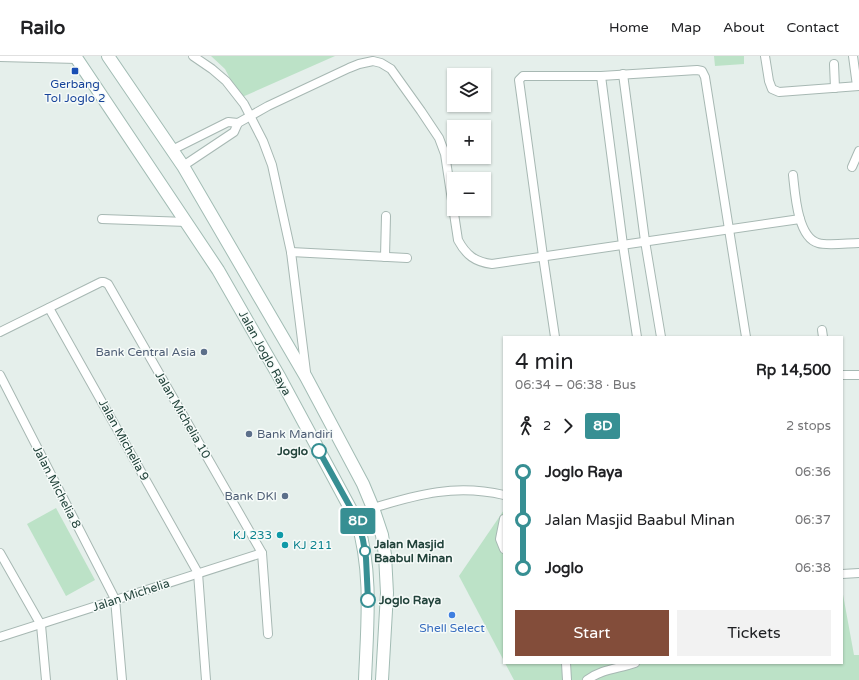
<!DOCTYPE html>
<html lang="en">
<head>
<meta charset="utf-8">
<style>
  body { margin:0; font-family:"Varela Round",sans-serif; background:#f2f2f2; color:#202124; height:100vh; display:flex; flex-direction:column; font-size:15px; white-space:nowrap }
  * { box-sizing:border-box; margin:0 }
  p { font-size:13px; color:#757577 }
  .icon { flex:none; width:22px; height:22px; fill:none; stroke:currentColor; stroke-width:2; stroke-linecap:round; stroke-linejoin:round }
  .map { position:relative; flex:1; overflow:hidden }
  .sheet { position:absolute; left:503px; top:280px; width:340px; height:328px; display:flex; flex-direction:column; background:#fff; border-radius:0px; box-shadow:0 1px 3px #0004 }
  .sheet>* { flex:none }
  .badge { padding:0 8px; border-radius:3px; font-size:14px; line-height:26px }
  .buttons { position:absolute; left:447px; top:12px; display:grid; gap:8px }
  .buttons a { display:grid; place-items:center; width:44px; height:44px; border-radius:0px; background:#fff; box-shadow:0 1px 3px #0004; font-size:20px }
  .map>.badge { position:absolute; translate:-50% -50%; box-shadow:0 0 0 2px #fff }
  .legs { display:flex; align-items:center; gap:6px; height:44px; padding:0 12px; font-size:13px }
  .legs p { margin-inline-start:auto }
  .head { display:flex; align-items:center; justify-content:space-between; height:68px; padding:0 12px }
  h1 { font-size:22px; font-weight:600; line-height:30px }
  .button { display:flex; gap:8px; margin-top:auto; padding:8px 12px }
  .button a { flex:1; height:46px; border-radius:0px; background:#834d3a; color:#fff; font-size:16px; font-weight:600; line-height:46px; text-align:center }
  .button a+a { background:#f2f2f2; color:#202124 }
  ul { padding:0 12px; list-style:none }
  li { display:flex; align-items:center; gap:14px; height:48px; font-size:15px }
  li i { display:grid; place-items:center; width:6px; height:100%; margin:0 5px; background:currentColor }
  li i::after { content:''; width:10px; height:10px; margin:-5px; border:3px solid; border-radius:50%; background:#fff }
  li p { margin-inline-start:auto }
  li:first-child i { background:linear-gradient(#0000 50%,currentColor 0) }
  li:last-child i { background:linear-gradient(currentColor 50%,#0000 0) }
  header { display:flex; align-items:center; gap:24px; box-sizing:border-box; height:56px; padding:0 20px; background:#fff; border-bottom:1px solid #e0e0e0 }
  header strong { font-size:19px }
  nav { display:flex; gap:22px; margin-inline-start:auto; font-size:14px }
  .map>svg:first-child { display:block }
</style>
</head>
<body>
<header>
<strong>Railo</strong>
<nav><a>Home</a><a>Map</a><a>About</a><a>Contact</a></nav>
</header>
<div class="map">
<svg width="859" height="624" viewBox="0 0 859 624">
  <rect width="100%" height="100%" fill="#e5efeb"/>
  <g fill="#bce2c7">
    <path d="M 211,0 L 335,0 L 240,42 L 225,13 Z"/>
    <path d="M 714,0 L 744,0 L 744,8 L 715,10 Z"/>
    <path d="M 56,452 L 95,524 L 66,540 L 27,468 Z"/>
    <path d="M 504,454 L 504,605 L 459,520 Z"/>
    <path d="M 842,533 L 854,599 L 859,599 L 859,624 L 514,624 L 505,607 L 842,607 Z"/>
  </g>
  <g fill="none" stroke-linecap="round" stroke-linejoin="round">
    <defs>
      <g id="minor">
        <path d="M 193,0 L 212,13 L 226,25 L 244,48 L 263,85 L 272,109 L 291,196 L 306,316"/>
        <path d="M 765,0 L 769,25 L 772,33 L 779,36 L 859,30"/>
        <path d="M 853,0 L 857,30"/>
        <path d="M 0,1 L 77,3"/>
        <path d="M 834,8 L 835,32"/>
        <path d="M 623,18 L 645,185 L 661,281"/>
        <path d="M 601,20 L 623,189 L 637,281"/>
        <path d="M 172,94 L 228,66 L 238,67"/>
        <path d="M 183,110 L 234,76 L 238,67 L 268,50 L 349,12 L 359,8 L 373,5 L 381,7 L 391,13 L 421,55 L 439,82 L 445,98 L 458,184 C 466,199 475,206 492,208 L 800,163"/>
        <path d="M 852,111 L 859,95"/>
        <path d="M 793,119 C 795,136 797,181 818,187 C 827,190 849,187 859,187"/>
        <path d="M 102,163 L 187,166"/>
        <path d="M 291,196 L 407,202"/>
        <path d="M 385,201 L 386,160"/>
        <path d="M 49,252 L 198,517 L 206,624"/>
        <path d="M 822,274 L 823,281"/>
        <path d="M 0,276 L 101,226 L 104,226 L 108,228 L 262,497 L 268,578"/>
        <path d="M 555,281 L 543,200 L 519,24 L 523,20 L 601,20 L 697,14 L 702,15 L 705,21 L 746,281"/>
        <path d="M 0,319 L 115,543 L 122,624"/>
        <path d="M 842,319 L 859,319"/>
        <path d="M 373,452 C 419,438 456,428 504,439"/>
        <path d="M 504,463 L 500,483 L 504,493"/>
        <path d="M 0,497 L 41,569 L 46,624"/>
        <path d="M 842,518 L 859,517"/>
        <path d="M 0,581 L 262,497"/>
        <path d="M 566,607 L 567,624"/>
        <path d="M 587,624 C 602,613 618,613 635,607"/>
      </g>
      <g id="secondary">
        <path d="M 75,0 L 218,214 L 280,322 L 357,465 C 373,516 367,571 365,624"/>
        <path d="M 108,0 L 183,110 L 306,321 L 363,428 L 373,452 L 382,479 L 385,499 L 387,537 L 382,624"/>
      </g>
    </defs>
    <use href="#minor" stroke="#a7b8b3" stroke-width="10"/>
    <use href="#secondary" stroke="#a2bcb4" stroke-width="14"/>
    <use href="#minor" stroke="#fff" stroke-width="8"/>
    <use href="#secondary" stroke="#fff" stroke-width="12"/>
  </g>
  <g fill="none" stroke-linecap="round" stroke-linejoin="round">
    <defs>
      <path id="line-1" d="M 319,395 L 358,465 L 363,484 L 366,502 L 368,544"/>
    </defs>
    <use href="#line-1" stroke="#fff" stroke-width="9"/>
    <use href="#line-1" stroke="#378f93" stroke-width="6"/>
  </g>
  <rect fill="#1a4fb4" stroke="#f6fbf9" stroke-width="1.5" x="71" y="11" width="8" height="8" rx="2"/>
  <g fill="#5c6f8a" stroke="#f6fbf9" stroke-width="1.5">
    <circle cx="204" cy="296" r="4"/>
    <circle cx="249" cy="378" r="4"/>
    <circle cx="285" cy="440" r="4"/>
  </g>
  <g fill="#fff" stroke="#378f93" stroke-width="2">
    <circle cx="319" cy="395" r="7"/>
    <circle cx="365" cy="495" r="5"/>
    <circle cx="368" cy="544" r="7"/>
  </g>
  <g fill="#0f9aa8" stroke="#f6fbf9" stroke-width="1.5">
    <circle cx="280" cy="479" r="4"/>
    <circle cx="285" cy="489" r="4"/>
  </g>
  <circle fill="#3f7fe0" stroke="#f6fbf9" stroke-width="1.5" cx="452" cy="559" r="4"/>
  <g text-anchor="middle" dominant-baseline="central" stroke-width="3" stroke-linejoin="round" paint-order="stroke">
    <g font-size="12" fill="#164399" stroke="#f6fbf9">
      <text x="75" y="28">Gerbang<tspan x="75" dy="14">Tol Joglo 2</tspan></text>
    </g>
    <g font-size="12" fill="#4e5e75" stroke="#f6fbf9" text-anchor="end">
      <text x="196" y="296">Bank Central Asia</text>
      <text x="257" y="378" text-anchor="start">Bank Mandiri</text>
      <text x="277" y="440">Bank DKI</text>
    </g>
    <g font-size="12" fill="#22433b" stroke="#f6fbf9">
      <text transform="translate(265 297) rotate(61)">Jalan Joglo Raya</text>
      <text transform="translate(183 359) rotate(60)">Jalan Michelia 10</text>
      <text transform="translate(124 384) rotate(61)">Jalan Michelia 9</text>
      <text transform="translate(57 431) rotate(63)">Jalan Michelia 8</text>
      <text transform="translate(131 539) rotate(-18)">Jalan Michelia</text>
    </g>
    <g font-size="12" font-weight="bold" fill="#22433b" stroke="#f6fbf9" text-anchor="start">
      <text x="308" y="395" text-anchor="end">Joglo</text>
      <text x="374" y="488">Jalan Masjid<tspan x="374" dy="14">Baabul Minan</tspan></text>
      <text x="379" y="544">Joglo Raya</text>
    </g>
    <g font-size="12" fill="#0d838f" stroke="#f6fbf9" text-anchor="end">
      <text x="272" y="479">KJ 233</text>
      <text x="293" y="489" text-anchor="start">KJ 211</text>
    </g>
    <g font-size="12" fill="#366cbe" stroke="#f6fbf9">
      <text x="452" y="572">Shell Select</text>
    </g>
  </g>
</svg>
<div class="buttons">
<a><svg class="icon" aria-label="layers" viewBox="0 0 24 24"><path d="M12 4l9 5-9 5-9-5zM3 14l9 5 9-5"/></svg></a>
<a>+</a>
<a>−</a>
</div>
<b class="badge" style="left:358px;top:465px;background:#378f93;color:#fff">8D</b>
<section class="sheet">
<div class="head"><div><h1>4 min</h1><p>06:34 – 06:38 · Bus</p></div><b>Rp 14,500</b></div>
<div class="legs"><svg class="icon" aria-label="walk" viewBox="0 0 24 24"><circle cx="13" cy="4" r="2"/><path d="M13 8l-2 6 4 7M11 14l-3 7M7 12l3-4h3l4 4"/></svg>2<svg class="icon" aria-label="forward" viewBox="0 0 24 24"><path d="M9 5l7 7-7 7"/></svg><b class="badge" style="background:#378f93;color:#fff">8D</b><p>2 stops</p></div>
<ul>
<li><i style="color:#378f93"></i><b>Joglo Raya</b><p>06:36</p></li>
<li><i style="color:#378f93"></i><span>Jalan Masjid Baabul Minan</span><p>06:37</p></li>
<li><i style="color:#378f93"></i><b>Joglo</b><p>06:38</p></li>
</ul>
<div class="button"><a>Start</a><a>Tickets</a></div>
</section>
</div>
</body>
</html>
